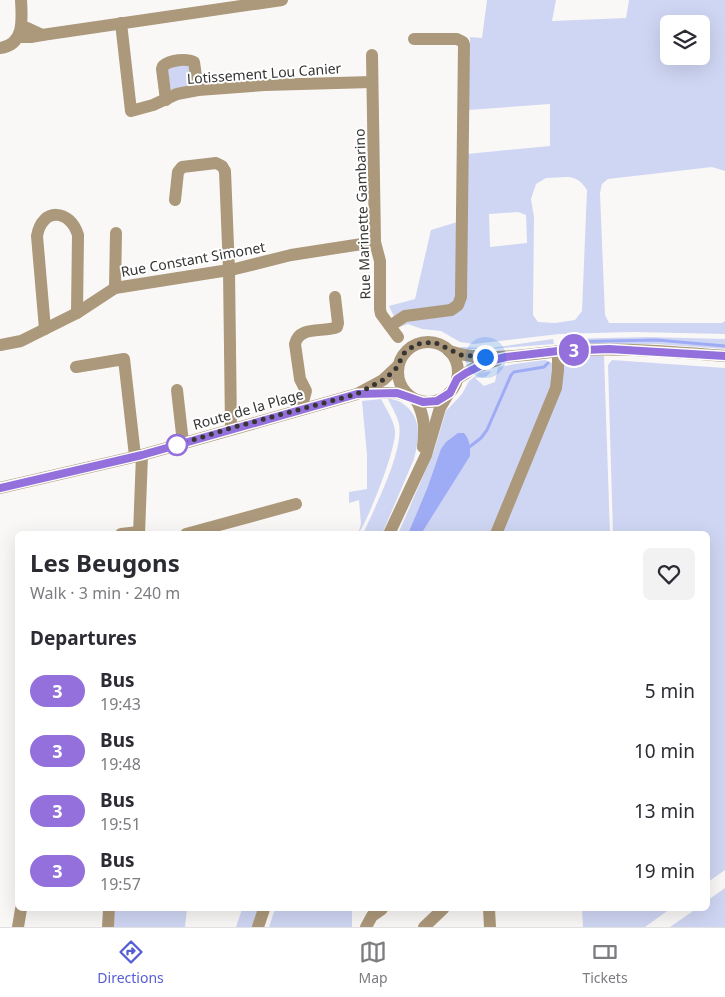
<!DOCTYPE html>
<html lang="en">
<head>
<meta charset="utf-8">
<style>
  body { margin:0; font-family:"Noto Sans",sans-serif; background:#f2f2f3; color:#2b2b33; height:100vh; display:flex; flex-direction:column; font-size:19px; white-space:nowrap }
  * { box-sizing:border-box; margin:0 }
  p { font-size:16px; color:#7c7c81 }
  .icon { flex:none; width:28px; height:28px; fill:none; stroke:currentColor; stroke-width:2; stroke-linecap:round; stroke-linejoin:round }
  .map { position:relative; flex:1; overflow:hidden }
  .side { position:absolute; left:15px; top:531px; width:695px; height:380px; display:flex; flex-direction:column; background:#fff; border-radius:8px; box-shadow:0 5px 20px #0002 }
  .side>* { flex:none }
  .badge { padding:0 10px; border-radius:16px; font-size:18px; line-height:32px }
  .fabs { position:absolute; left:660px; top:15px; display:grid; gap:10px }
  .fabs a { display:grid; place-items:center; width:50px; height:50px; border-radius:8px; background:#fff; box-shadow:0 5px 20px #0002; font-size:25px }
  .you { position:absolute; width:25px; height:25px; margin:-12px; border:4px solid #fff; border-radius:50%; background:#1a73e8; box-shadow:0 0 0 8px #1a73e833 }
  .map>.badge { position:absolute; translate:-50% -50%; box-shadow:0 0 0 2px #fff }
  h2 { padding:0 15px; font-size:19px; line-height:45px }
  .round { display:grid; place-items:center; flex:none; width:52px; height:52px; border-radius:8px; background:#f2f2f3 }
  .headline { display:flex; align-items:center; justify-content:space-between; height:85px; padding:0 15px }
  h1 { font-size:24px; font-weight:700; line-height:38px }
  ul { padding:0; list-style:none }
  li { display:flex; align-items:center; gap:15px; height:60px; padding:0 15px }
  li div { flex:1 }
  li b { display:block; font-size:19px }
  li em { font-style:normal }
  li .badge { min-width:55px; font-weight:700; text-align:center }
  .tabs { display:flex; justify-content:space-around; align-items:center; height:70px; border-top:1px solid #e1e1e2; background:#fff; font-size:14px; color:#7c7c81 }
  .tabs a { display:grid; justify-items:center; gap:2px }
  .tabs .active { color:#565ed5 }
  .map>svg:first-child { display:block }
</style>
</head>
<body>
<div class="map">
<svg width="725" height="927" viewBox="0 0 725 927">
  <rect width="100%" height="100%" fill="#faf8f6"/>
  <g fill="#cfd6f3" fill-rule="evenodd">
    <path d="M 487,0 L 556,0 L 552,21 L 626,18 L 629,0 L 725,0 L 725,171 L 712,167 L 608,179 L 602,184 L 600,193 L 605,315 L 609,323 L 722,323 L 725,321 L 725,334 L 633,332 L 559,334 L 474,344 L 460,342 L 441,331 L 422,329 L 408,324 L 399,327 L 389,306 L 415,299 L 431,230 L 467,219 L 467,154 L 550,146 L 550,104 L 468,110 L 470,37 L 482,38 ZM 669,24 L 701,24 L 701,56 L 669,56 ZM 546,178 C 565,178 576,172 587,190 L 582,311 L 575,320 L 555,323 L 538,322 L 533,315 L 534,217 L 531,199 L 536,184 ZM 518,212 L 526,215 L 527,243 L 490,247 L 489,214 Z"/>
    <path d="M 188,63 L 194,87 L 171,91 L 167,66 Z"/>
    <path d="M 647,337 L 725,339 L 725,349 L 655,344 L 562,346 L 562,339 Z"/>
    <path d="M 553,339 L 554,344 L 490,349 L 462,349 L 459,347 L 490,348 Z"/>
    <path d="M 568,356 L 604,356 L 610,534 L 501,534 L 560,387 L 565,358 Z"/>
    <path d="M 545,360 L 552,363 L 554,369 L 553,380 L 492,534 L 398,534 L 434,451 L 446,411 L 462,394 L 469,381 L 479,373 L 491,371 C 487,379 482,377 475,378 L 484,386 L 495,382 L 498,367 L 515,364 Z"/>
    <path d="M 612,360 L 725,368 L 725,870 L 708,882 L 708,534 L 613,534 L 608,365 Z"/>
    <path d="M 381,399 C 386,409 394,420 395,431 C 397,447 368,521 358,534 L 361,524 L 359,500 L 349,503 L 349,492 L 367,489 L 367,455 L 362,401 Z"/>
    <path d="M 388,399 C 395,399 400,401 406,406 C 422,420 419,440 414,459 L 382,534 L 363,534 C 375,507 404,451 399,424 C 397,415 391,406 388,399 Z"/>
    <path d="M 725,888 L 725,927 L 670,927 L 696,909 L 708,909 L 708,900 Z"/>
    <path d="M 115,909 L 187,909 L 185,927 L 114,927 Z"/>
    <path d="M 242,909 L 258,909 L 252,927 L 236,927 Z"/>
    <path d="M 275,909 L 352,909 L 352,927 L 269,927 Z"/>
    <path d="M 582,909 L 670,909 L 645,927 L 583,927 Z"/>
  </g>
  <path fill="#9eabf5" d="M 458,433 L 464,433 C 470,439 470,448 470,456 L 421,534 L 408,534 L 427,489 L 441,449 L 446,442 Z"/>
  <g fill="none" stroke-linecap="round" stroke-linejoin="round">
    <g stroke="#9eabf5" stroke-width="3">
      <path d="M 561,344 L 563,342 L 657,340 L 725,346"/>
      <path d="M 468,448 L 481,438 L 487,430 L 511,375 L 514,372 L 544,367 L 548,363"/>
    </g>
    <g stroke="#ac987a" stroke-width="12">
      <path d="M 121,23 L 131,111 L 153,105 L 177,94 L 198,90 L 265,85 L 372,82"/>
      <path d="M 42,35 L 282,0"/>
      <path d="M 18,37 L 31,37 L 42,35 L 27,28 L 21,27"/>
      <path d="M 0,48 C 25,45 22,19 21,0"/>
      <path d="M 372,55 L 375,242 L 380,261 L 380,309 L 381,314 L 398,337"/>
      <path d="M 166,100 L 162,69 L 163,66 C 170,60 186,58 194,62 L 198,90"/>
      <path d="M 175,200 L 178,172 L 182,167 L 216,163 L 222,166 L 225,171 L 229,270 L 231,428"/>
      <path d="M 115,288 L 116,233"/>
      <path d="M 390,326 L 405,316 L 451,310 L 458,305 L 461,297 L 464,45 L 463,42 L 457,39 L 414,39"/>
      <path d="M 45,329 L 37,236 C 42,207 70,209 78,235 L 77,313"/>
      <circle cx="428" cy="372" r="30"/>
      <path d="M 0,345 L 21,341 L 77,313 L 115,288 L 235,269 L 291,255 L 375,242"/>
      <path d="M 449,351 C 491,365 537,351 579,350 C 628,348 676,352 725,356"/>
      <path d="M 76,367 L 124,359 L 135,456"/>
      <path d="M 457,379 L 474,368 L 497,360"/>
      <path d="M 177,390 L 183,443"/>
      <path d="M 362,393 L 397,393 L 409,396"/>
      <path d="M 416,400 C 425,416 425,430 423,447"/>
      <path d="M 304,409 L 303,402 L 306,391 L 300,379 L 295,344 C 299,325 324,333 337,327 L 338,323 L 335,297"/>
      <path d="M 0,488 L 142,455 L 357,394 L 383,380 L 398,366"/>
      <path d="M 121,534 L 139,532"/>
      <path d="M 139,534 L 142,455"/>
      <path d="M 186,534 L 296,504"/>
      <path d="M 389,534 L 426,455 L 440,408 L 447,396"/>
      <path d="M 496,534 L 556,388 L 558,370 L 558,351"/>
      <path d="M 489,909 L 490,927"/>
      <path d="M 18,927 L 21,909"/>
      <path d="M 108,927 L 109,909"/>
      <path d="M 258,927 L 264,909"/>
      <path d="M 366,927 L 372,916 L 382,909"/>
      <path d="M 424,927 L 443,909"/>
    </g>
  </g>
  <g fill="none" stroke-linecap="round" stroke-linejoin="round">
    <defs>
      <path id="line" d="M 0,488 L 142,455 L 357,394 L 397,393 L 423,402 L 437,401 L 450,393 L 457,379 L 466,373 L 490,361 L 506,357 L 558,351 L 609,349 L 725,356"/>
    </defs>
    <use href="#line" stroke="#fff" stroke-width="11"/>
    <use href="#line" stroke="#9370db" stroke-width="8"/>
    <path stroke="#363534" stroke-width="5" stroke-dasharray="0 9" d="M 177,445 L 231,428 L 357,394 L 383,380 L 393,372 L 398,366 L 403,354 L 416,344 L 434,342 L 461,355 L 485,357"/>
  </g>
  <circle fill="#fff" stroke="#9370db" stroke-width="2.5" cx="177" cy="445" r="10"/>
  <g text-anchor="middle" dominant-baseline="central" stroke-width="4" stroke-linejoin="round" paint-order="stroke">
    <g font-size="14" fill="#363534" stroke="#fff">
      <text transform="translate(264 73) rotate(-4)">Lotissement Lou Canier</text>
      <text transform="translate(362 214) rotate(-92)">Rue Marinette Gambarino</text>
      <text transform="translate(193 259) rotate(-10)">Rue Constant Simonet</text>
      <text transform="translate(248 409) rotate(-16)">Route de la Plage</text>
    </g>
  </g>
</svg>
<div class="fabs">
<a><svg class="icon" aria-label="layers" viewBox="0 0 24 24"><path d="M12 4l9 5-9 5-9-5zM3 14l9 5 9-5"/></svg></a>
</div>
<div class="you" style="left:485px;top:357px"></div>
<b class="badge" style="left:574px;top:350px;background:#9370db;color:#fff">3</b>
<section class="side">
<div class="headline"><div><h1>Les Beugons</h1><p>Walk · 3 min · 240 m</p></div><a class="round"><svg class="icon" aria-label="heart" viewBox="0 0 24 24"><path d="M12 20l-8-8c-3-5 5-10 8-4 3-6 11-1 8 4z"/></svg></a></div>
<h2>Departures</h2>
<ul>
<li><span class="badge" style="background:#9370db;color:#fff">3</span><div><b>Bus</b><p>19:43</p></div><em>5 min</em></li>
<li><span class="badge" style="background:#9370db;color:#fff">3</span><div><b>Bus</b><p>19:48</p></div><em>10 min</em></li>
<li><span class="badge" style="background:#9370db;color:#fff">3</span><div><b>Bus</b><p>19:51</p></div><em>13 min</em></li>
<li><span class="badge" style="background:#9370db;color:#fff">3</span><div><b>Bus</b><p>19:57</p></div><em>19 min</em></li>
</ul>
</section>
</div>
<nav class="tabs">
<a class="active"><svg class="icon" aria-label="directions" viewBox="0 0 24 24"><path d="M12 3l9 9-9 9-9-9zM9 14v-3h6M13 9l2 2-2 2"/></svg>Directions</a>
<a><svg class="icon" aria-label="map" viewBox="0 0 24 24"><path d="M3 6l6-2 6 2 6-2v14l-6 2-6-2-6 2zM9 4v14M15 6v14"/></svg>Map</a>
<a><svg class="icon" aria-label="tickets" viewBox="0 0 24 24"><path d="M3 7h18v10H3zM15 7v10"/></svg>Tickets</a>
</nav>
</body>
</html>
